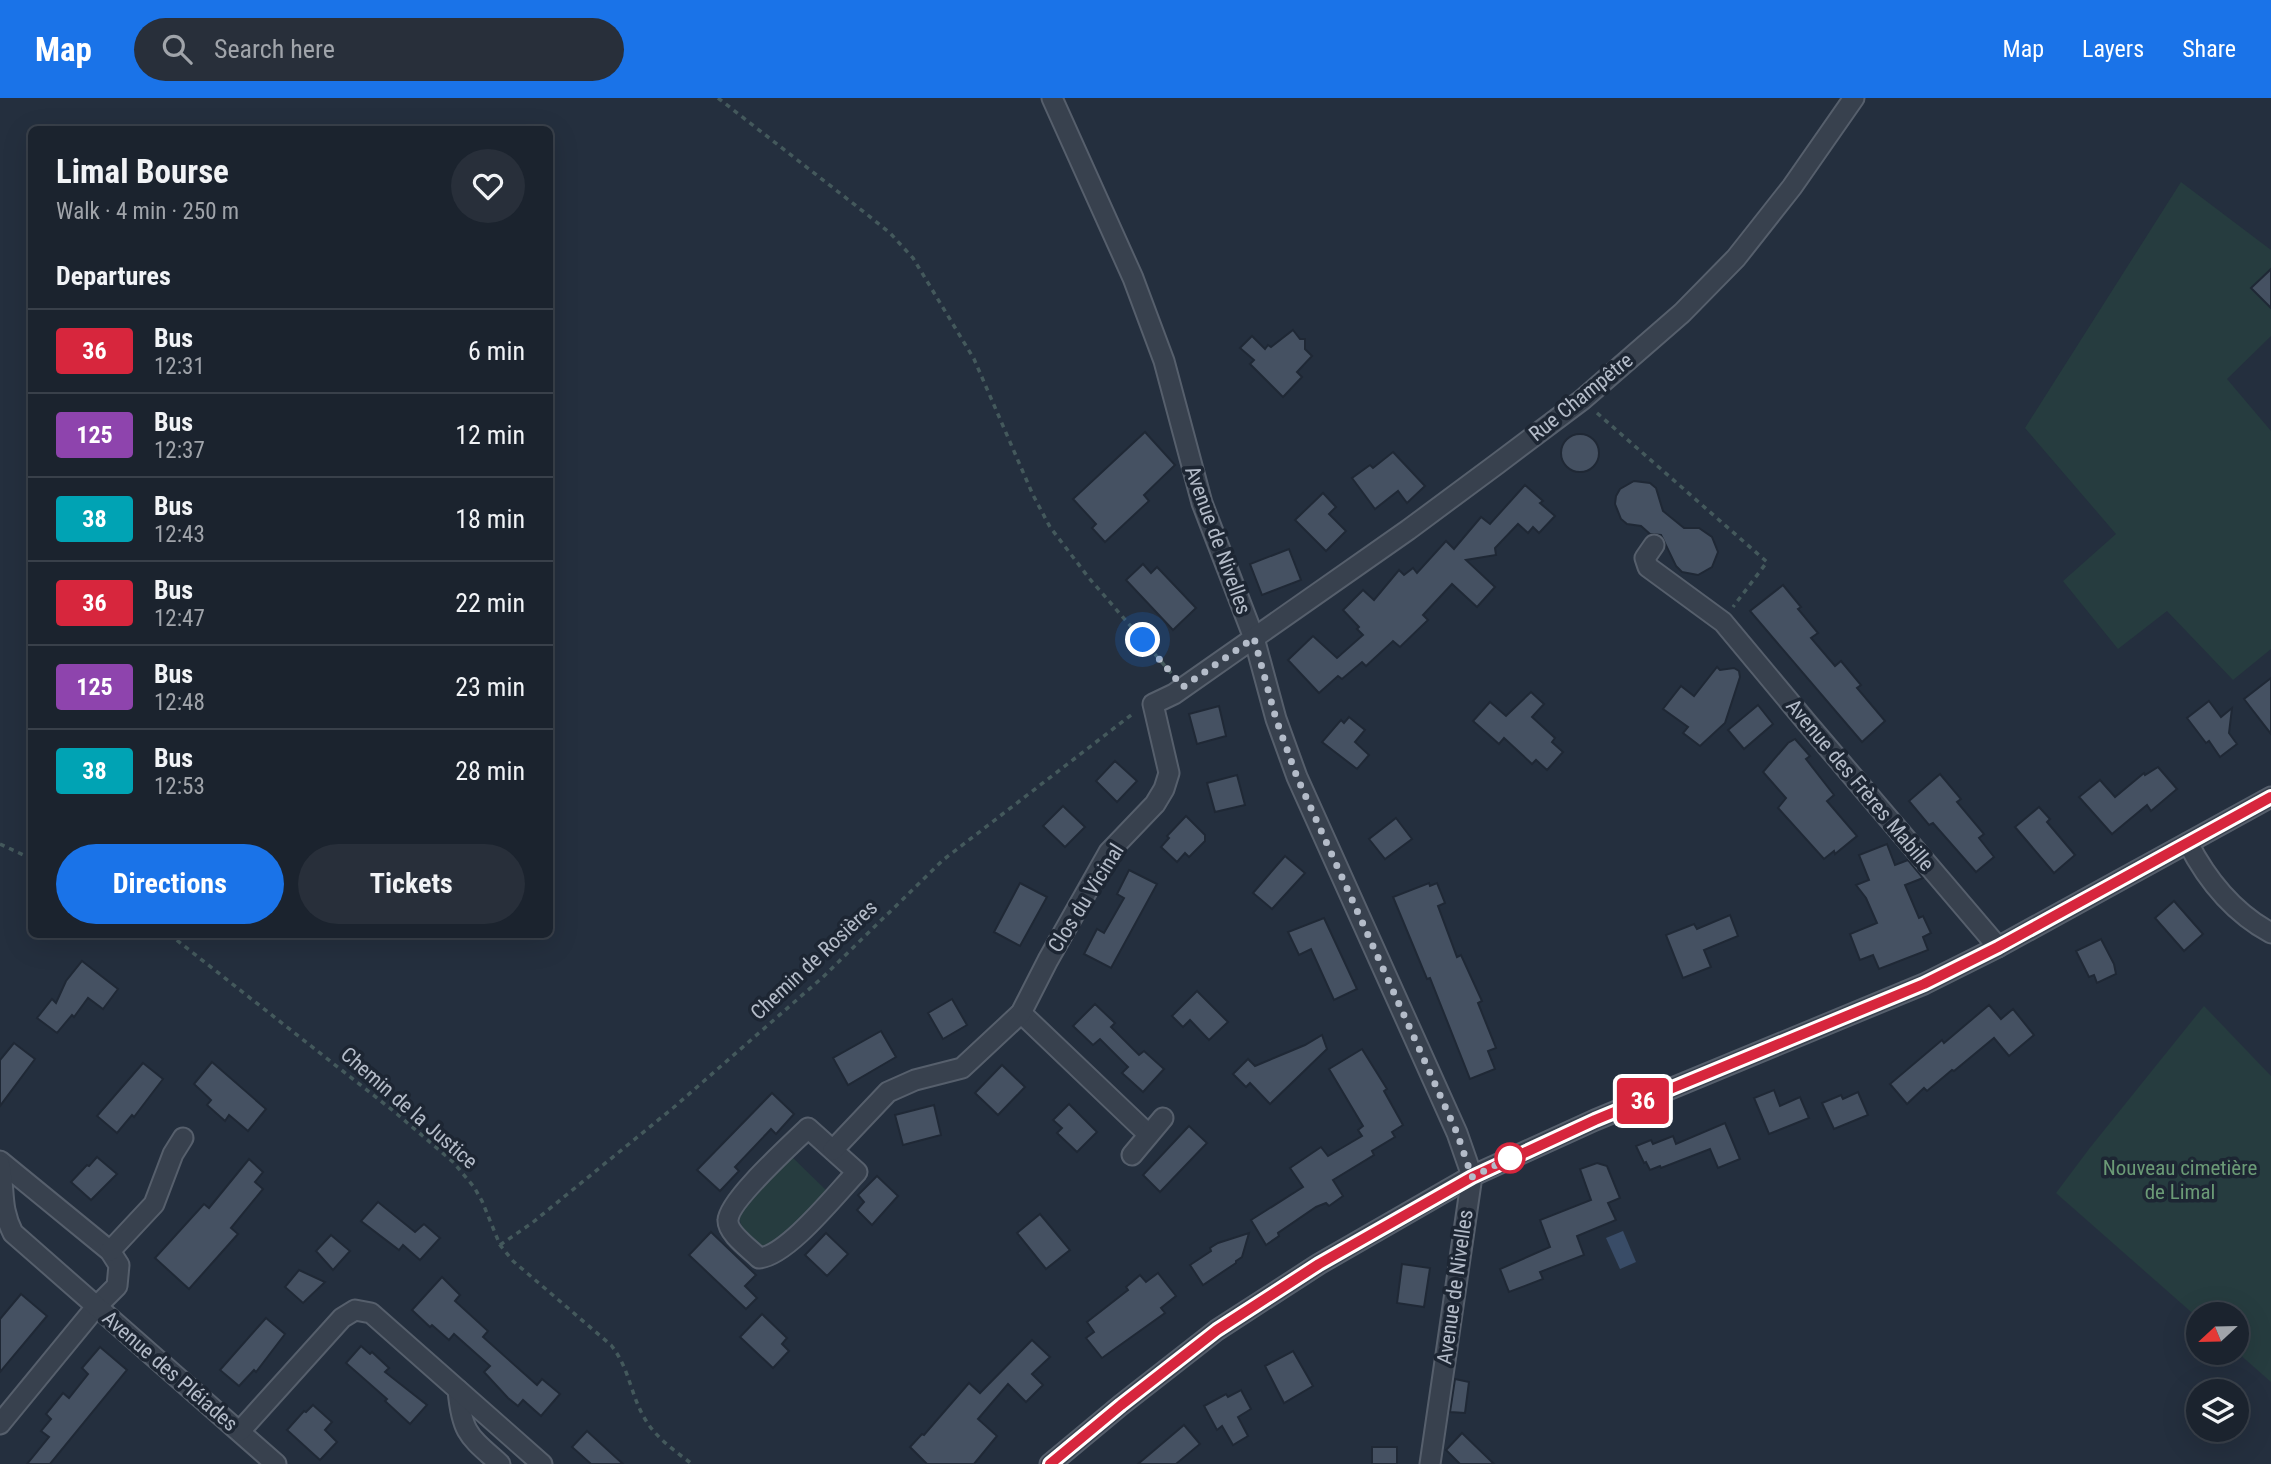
<!DOCTYPE html>
<html lang="en">
<head>
<meta charset="utf-8">
<style>
  body { margin:0; font-family:"Roboto Condensed",sans-serif; background:#282f3a; color:#f1f3f6; height:100vh; display:flex; flex-direction:column; font-size:26px; white-space:nowrap }
  * { box-sizing:border-box; margin:0 }
  p { font-size:23px; color:#a0a4aa }
  .icon { flex:none; width:38px; height:38px; fill:none; stroke:currentColor; stroke-width:2; stroke-linecap:round; stroke-linejoin:round }
  .map { position:relative; flex:1; overflow:hidden }
  .details { position:absolute; left:28px; top:28px; width:525px; height:812px; display:flex; flex-direction:column; background:#1b232e; border-radius:10px; box-shadow:0 7px 28px #0002,0 0 0 2px #39404a }
  .details>* { flex:none }
  .badge { padding:0 14px; border-radius:5px; font-size:24px; line-height:46px }
  .needle { width:46px; rotate:248deg }
  .fabs { position:absolute; left:2186px; top:1204px; display:grid; gap:14px }
  .fabs a { display:grid; place-items:center; width:63px; height:63px; border-radius:50%; background:#1b232e; box-shadow:0 7px 28px #0002,0 0 0 2px #39404a; font-size:35px }
  .you { position:absolute; width:35px; height:35px; margin:-18px; border:5px solid #fff; border-radius:50%; background:#1a73e8; box-shadow:0 0 0 10px #1a73e833 }
  .map>.badge { position:absolute; translate:-50% -50%; box-shadow:0 0 0 4px #fff }
  h2 { padding:0 28px; font-size:26px; line-height:63px }
  .round { display:grid; place-items:center; flex:none; width:74px; height:74px; border-radius:37px; background:#282f3a }
  .overview { display:flex; align-items:center; justify-content:space-between; height:119px; padding:0 28px }
  h1 { font-size:33px; font-weight:700; line-height:52px }
  .primary-button { display:flex; gap:14px; margin-top:auto; padding:14px 28px }
  .primary-button a { flex:1; height:80px; border-radius:42px; background:#1a73e8; color:#fff; font-size:28px; font-weight:700; line-height:80px; text-align:center }
  .primary-button a+a { background:#282f3a; color:#f1f3f6 }
  ul { padding:0; list-style:none }
  li { display:flex; align-items:center; gap:21px; height:84px; padding:0 28px; border-top:2px solid #39404a }
  li div { flex:1 }
  li b { display:block; font-size:26px }
  li em { font-style:normal }
  li .badge { min-width:77px; font-weight:700; text-align:center }
  header { display:flex; align-items:center; gap:42px; box-sizing:border-box; height:98px; padding:0 35px; background:#1a73e8; color:#fff }
  header strong { font-size:33px }
  nav { display:flex; gap:38px; margin-inline-start:auto; font-size:24px }
  .search { width:490px; height:63px; background:#282f3a; display:flex; align-items:center; gap:18px; box-sizing:border-box; padding:0 24px; border-radius:38px; color:#a0a4aa; font-size:26px }
  .map>svg:first-child { display:block }
</style>
</head>
<body>
<header>
<strong>Map</strong>
<div class="search"><svg class="icon" aria-label="search" viewBox="0 0 24 24"><circle cx="10" cy="10" r="6"/><path d="M15 15l6 6"/></svg>Search here</div>
<nav><a>Map</a><a>Layers</a><a>Share</a></nav>
</header>
<div class="map">
<svg width="2271" height="1366" viewBox="0 0 2271 1366">
  <rect width="100%" height="100%" fill="#242f3e"/>
  <g fill="#263c3f">
    <path d="M 2181,84 L 2271,152 L 2271,238 L 2227,281 L 2271,333 L 2271,551 L 2233,582 L 2167,513 L 2118,551 L 2063,483 L 2116,436 L 2025,330 Z"/>
    <path d="M 2204,908 L 2271,978 L 2271,1284 L 2237,1254 L 2236,1216 L 2198,1216 L 2198,1220 L 2056,1095 L 2089,1051 Z"/>
    <path d="M 790,1057 L 829,1095 C 814,1111 776,1164 752,1143 C 742,1135 739,1126 740,1114 Z"/>
  </g>
  <path fill="#394c67" d="M 1623,1133 L 1636,1164 L 1620,1171 L 1606,1140 Z"/>
  <g fill="#455162" stroke="#1f2835" stroke-width="2">
    <path d="M 2271,171 L 2271,210 L 2251,190 Z"/>
    <path d="M 1293,232 L 1300,241 L 1305,241 L 1305,251 L 1312,258 L 1297,274 L 1302,279 L 1283,299 L 1250,266 L 1254,262 L 1240,250 L 1252,238 L 1265,251 L 1268,247 L 1271,249 Z"/>
    <path d="M 1145,334 L 1175,367 L 1144,397 L 1149,403 L 1105,444 L 1092,430 L 1096,426 L 1073,401 Z"/>
    <circle cx="1580" cy="355" r="19"/>
    <path d="M 1393,354 L 1425,388 L 1407,405 L 1398,393 L 1375,411 L 1352,380 L 1370,367 L 1373,370 Z"/>
    <path d="M 1634,383 L 1650,385 L 1656,390 L 1663,413 L 1684,430 L 1699,430 L 1712,439 L 1718,454 L 1712,469 L 1698,477 L 1682,474 L 1676,468 L 1661,437 L 1650,436 L 1641,428 L 1627,426 L 1621,421 L 1615,406 L 1616,398 L 1620,391 Z"/>
    <path d="M 1525,387 L 1543,403 L 1540,405 L 1555,418 L 1539,435 L 1533,429 L 1528,435 L 1518,426 L 1495,450 L 1496,457 L 1466,462 L 1495,489 L 1477,509 L 1452,486 L 1423,517 L 1428,522 L 1400,549 L 1393,543 L 1366,568 L 1362,564 L 1342,581 L 1338,578 L 1319,595 L 1288,562 L 1313,538 L 1337,560 L 1363,537 L 1357,531 L 1359,529 L 1343,512 L 1363,492 L 1374,502 L 1399,472 L 1404,477 L 1413,470 L 1417,475 L 1446,443 L 1454,451 L 1481,419 L 1490,426 Z"/>
    <path d="M 1323,395 L 1336,409 L 1329,416 L 1346,433 L 1326,453 L 1295,422 Z"/>
    <path d="M 1289,451 L 1301,482 L 1262,497 L 1250,466 Z"/>
    <path d="M 1143,466 L 1151,475 L 1157,469 L 1196,510 L 1173,532 L 1126,482 Z"/>
    <path d="M 1783,487 L 1801,509 L 1798,511 L 1818,535 L 1811,540 L 1835,568 L 1841,563 L 1861,587 L 1857,590 L 1885,623 L 1862,644 L 1750,513 Z"/>
    <path d="M 1717,569 L 1720,572 L 1734,570 L 1739,573 L 1740,579 L 1725,625 L 1700,648 L 1683,635 L 1688,629 L 1663,611 L 1681,588 L 1694,598 Z"/>
    <path d="M 2271,580 L 2271,636 L 2244,601 Z"/>
    <path d="M 1531,594 L 1544,606 L 1532,619 L 1555,640 L 1552,644 L 1563,654 L 1547,672 L 1536,662 L 1532,666 L 1504,640 L 1499,646 L 1473,623 L 1490,604 L 1506,618 Z"/>
    <path d="M 2209,603 L 2221,619 L 2232,610 L 2229,635 L 2237,646 L 2220,659 L 2209,643 L 2206,645 L 2187,620 Z"/>
    <path d="M 1758,607 L 1773,626 L 1744,651 L 1728,632 Z"/>
    <path d="M 1219,608 L 1226,638 L 1197,646 L 1189,616 Z"/>
    <path d="M 1349,619 L 1365,632 L 1355,644 L 1369,657 L 1357,671 L 1322,644 L 1341,622 L 1344,625 Z"/>
    <path d="M 1795,641 L 1810,658 L 1806,661 L 1834,697 L 1827,703 L 1857,738 L 1835,756 L 1834,753 L 1824,761 L 1778,710 L 1786,700 L 1763,674 L 1788,645 Z"/>
    <path d="M 1115,663 L 1137,683 L 1117,704 L 1096,683 Z"/>
    <path d="M 2158,669 L 2177,691 L 2151,713 L 2147,707 L 2112,736 L 2079,699 L 2100,682 L 2115,699 L 2144,675 L 2145,677 Z"/>
    <path d="M 1940,676 L 1961,701 L 1957,704 L 1984,736 L 1979,740 L 1994,759 L 1976,774 L 1933,725 L 1929,727 L 1909,703 Z"/>
    <path d="M 1237,677 L 1245,707 L 1215,714 L 1207,685 Z"/>
    <path d="M 1063,708 L 1085,729 L 1065,749 L 1043,728 Z"/>
    <path d="M 2039,709 L 2050,721 L 2047,724 L 2075,757 L 2054,775 L 2015,729 Z"/>
    <path d="M 1186,718 L 1205,737 L 1205,743 L 1189,759 L 1185,755 L 1177,764 L 1161,749 L 1169,740 L 1167,738 Z"/>
    <path d="M 1396,720 L 1412,741 L 1385,761 L 1369,741 Z"/>
    <path d="M 1887,746 L 1895,767 L 1908,762 L 1923,780 L 1905,787 L 1919,820 L 1923,818 L 1931,835 L 1923,839 L 1928,852 L 1879,871 L 1873,857 L 1860,862 L 1850,836 L 1877,825 L 1866,800 L 1856,787 L 1869,782 L 1859,757 Z"/>
    <path d="M 1285,758 L 1305,775 L 1272,811 L 1253,795 Z"/>
    <path d="M 1129,772 L 1157,786 L 1111,870 L 1084,856 L 1097,831 L 1104,835 L 1124,800 L 1117,796 Z"/>
    <path d="M 1020,785 L 1047,799 L 1020,848 L 994,834 Z"/>
    <path d="M 1429,785 L 1430,788 L 1437,785 L 1445,805 L 1438,808 L 1457,859 L 1461,857 L 1482,903 L 1478,905 L 1496,950 L 1488,953 L 1495,971 L 1470,981 L 1430,880 L 1427,881 L 1393,799 Z"/>
    <path d="M 2174,803 L 2203,836 L 2184,853 L 2155,820 Z"/>
    <path d="M 1730,817 L 1738,838 L 1704,852 L 1711,869 L 1683,880 L 1666,837 L 1694,826 L 1697,831 Z"/>
    <path d="M 1324,820 L 1357,891 L 1334,902 L 1311,851 L 1299,857 L 1288,834 Z"/>
    <path d="M 2101,841 L 2114,866 L 2116,876 L 2097,885 L 2094,877 L 2089,879 L 2076,853 Z"/>
    <path d="M 82,863 L 118,891 L 103,911 L 88,900 L 74,919 L 72,917 L 57,935 L 37,920 L 52,901 L 56,905 L 66,883 Z"/>
    <path d="M 1197,893 L 1228,924 L 1209,942 L 1190,922 L 1183,929 L 1172,918 Z"/>
    <path d="M 952,901 L 967,927 L 943,941 L 928,915 Z"/>
    <path d="M 1095,906 L 1115,925 L 1111,929 L 1139,957 L 1144,953 L 1164,971 L 1143,994 L 1122,975 L 1128,969 L 1100,941 L 1093,947 L 1073,928 Z"/>
    <path d="M 1989,907 L 2001,921 L 2013,911 L 2034,937 L 2009,958 L 1994,940 L 1954,973 L 1952,972 L 1927,993 L 1924,990 L 1907,1006 L 1890,986 L 1942,942 L 1944,945 Z"/>
    <path d="M 881,933 L 896,959 L 848,987 L 833,960 Z"/>
    <path d="M 1322,937 L 1327,951 L 1270,1006 L 1250,985 L 1246,989 L 1233,976 L 1248,961 L 1255,968 L 1305,947 Z"/>
    <path d="M 14,945 L 35,961 L 0,1008 L 0,962 Z"/>
    <path d="M 1362,951 L 1387,991 L 1384,993 L 1403,1027 L 1392,1034 L 1395,1039 L 1372,1053 L 1374,1057 L 1333,1082 L 1343,1098 L 1329,1108 L 1326,1105 L 1316,1109 L 1278,1135 L 1279,1138 L 1266,1147 L 1251,1122 L 1303,1089 L 1290,1070 L 1321,1049 L 1328,1058 L 1362,1038 L 1358,1032 L 1363,1028 L 1329,971 Z"/>
    <path d="M 212,964 L 266,1011 L 248,1033 L 229,1017 L 225,1023 L 207,1007 L 211,1002 L 194,986 Z"/>
    <path d="M 143,965 L 163,981 L 134,1019 L 132,1017 L 117,1035 L 97,1018 Z"/>
    <path d="M 1002,967 L 1025,989 L 998,1017 L 975,995 Z"/>
    <path d="M 1774,992 L 1780,1008 L 1800,999 L 1809,1020 L 1769,1036 L 1754,1000 Z"/>
    <path d="M 1858,994 L 1868,1017 L 1834,1031 L 1822,1005 L 1841,997 L 1843,1001 Z"/>
    <path d="M 772,995 L 794,1016 L 776,1036 L 771,1031 L 735,1069 L 739,1073 L 720,1093 L 697,1072 Z"/>
    <path d="M 1069,1006 L 1097,1034 L 1077,1054 L 1057,1035 L 1062,1030 L 1053,1022 Z"/>
    <path d="M 934,1007 L 941,1037 L 903,1047 L 895,1017 Z"/>
    <path d="M 1725,1025 L 1740,1061 L 1718,1070 L 1710,1051 L 1661,1070 L 1660,1068 L 1650,1072 L 1646,1064 L 1644,1065 L 1636,1048 L 1651,1042 L 1653,1046 L 1673,1038 L 1676,1046 Z"/>
    <path d="M 1189,1028 L 1207,1045 L 1160,1094 L 1143,1077 Z"/>
    <path d="M 97,1059 L 117,1076 L 91,1102 L 71,1084 L 87,1067 L 89,1068 Z"/>
    <path d="M 249,1061 L 263,1074 L 255,1084 L 263,1091 L 231,1130 L 238,1136 L 189,1191 L 155,1160 L 204,1106 L 209,1110 Z"/>
    <path d="M 1597,1065 L 1607,1068 L 1620,1100 L 1608,1105 L 1616,1122 L 1577,1138 L 1584,1157 L 1540,1174 L 1543,1181 L 1509,1194 L 1500,1171 L 1550,1149 L 1540,1122 L 1591,1102 L 1580,1071 Z"/>
    <path d="M 877,1078 L 898,1098 L 872,1127 L 857,1112 L 864,1104 L 858,1097 Z"/>
    <path d="M 378,1104 L 415,1134 L 424,1126 L 440,1140 L 420,1162 L 403,1147 L 399,1152 L 361,1123 Z"/>
    <path d="M 1040,1116 L 1070,1152 L 1046,1171 L 1017,1135 Z"/>
    <path d="M 711,1134 L 756,1177 L 745,1188 L 757,1200 L 746,1211 L 689,1157 Z"/>
    <path d="M 826,1135 L 848,1156 L 827,1178 L 805,1157 Z"/>
    <path d="M 1249,1135 L 1242,1159 L 1236,1163 L 1236,1165 L 1203,1187 L 1190,1167 L 1211,1153 L 1210,1150 L 1218,1145 Z"/>
    <path d="M 331,1137 L 350,1153 L 333,1172 L 316,1153 Z"/>
    <path d="M 1402,1166 L 1430,1170 L 1424,1209 L 1397,1205 Z"/>
    <path d="M 299,1172 L 325,1184 L 303,1205 L 285,1189 Z"/>
    <path d="M 1158,1175 L 1176,1198 L 1161,1210 L 1165,1215 L 1102,1260 L 1086,1240 L 1094,1234 L 1087,1224 L 1128,1192 L 1126,1189 L 1140,1177 L 1146,1184 Z"/>
    <path d="M 442,1179 L 460,1197 L 455,1203 L 488,1233 L 483,1239 L 537,1287 L 542,1281 L 560,1296 L 541,1318 L 523,1302 L 518,1308 L 508,1300 L 484,1274 L 490,1268 L 454,1236 L 449,1242 L 432,1227 L 430,1229 L 412,1212 Z"/>
    <path d="M 21,1196 L 47,1218 L 0,1274 L 0,1221 Z"/>
    <path d="M 762,1216 L 787,1240 L 782,1246 L 789,1253 L 773,1270 L 740,1239 Z"/>
    <path d="M 266,1220 L 285,1236 L 256,1274 L 254,1272 L 239,1288 L 220,1272 Z"/>
    <path d="M 1032,1242 L 1050,1259 L 1032,1276 L 1043,1287 L 1026,1304 L 1008,1286 L 978,1321 L 997,1338 L 974,1366 L 927,1366 L 910,1349 L 922,1336 L 924,1337 L 969,1285 L 980,1295 Z"/>
    <path d="M 361,1248 L 370,1256 L 372,1254 L 389,1270 L 385,1274 L 427,1307 L 410,1326 L 385,1303 L 387,1301 L 346,1265 Z"/>
    <path d="M 100,1249 L 127,1272 L 50,1366 L 27,1366 L 49,1339 L 41,1333 L 51,1321 L 46,1316 L 63,1295 L 69,1300 L 88,1276 L 82,1270 Z"/>
    <path d="M 1293,1253 L 1313,1288 L 1284,1305 L 1265,1268 Z"/>
    <path d="M 1455,1281 L 1469,1284 L 1465,1315 L 1450,1314 Z"/>
    <path d="M 1241,1292 L 1251,1311 L 1238,1319 L 1248,1338 L 1233,1347 L 1222,1328 L 1217,1332 L 1204,1308 L 1226,1296 L 1228,1299 Z"/>
    <path d="M 313,1307 L 332,1324 L 325,1332 L 337,1344 L 320,1362 L 287,1332 L 304,1313 L 306,1314 Z"/>
    <path d="M 1184,1327 L 1200,1346 L 1176,1366 L 1138,1366 Z"/>
    <path d="M 587,1333 L 623,1366 L 591,1366 L 572,1349 Z"/>
    <path d="M 1462,1335 L 1494,1366 L 1460,1366 L 1446,1352 Z"/>
    <rect x="1372" y="1349" width="25" height="17"/>
  </g>
  <g fill="none" stroke-linecap="round" stroke-linejoin="round">
    <defs>
      <g id="minor">
        <path d="M 1052,0 L 1133,180 L 1164,263 L 1202,405 L 1254,540 L 1276,621 L 1297,679 L 1457,1035 L 1472,1078 L 1430,1366"/>
        <path d="M 1654,447 L 1645,460 L 1648,469 L 1723,524 L 1808,626 L 1998,849"/>
        <path d="M 2188,745 C 2207,782 2234,815 2271,835"/>
        <path d="M 1021,915 L 1148,1036"/>
        <path d="M 808,1030 L 857,1074 C 836,1096 787,1158 759,1160 C 750,1151 727,1135 728,1122 C 729,1102 792,1046 808,1030 Z"/>
        <path d="M 833,1052 L 888,994 L 915,982 L 962,970 L 1021,915 L 1048,862 L 1109,754 L 1155,706 L 1164,691 L 1169,675 L 1153,606 L 1174,596 L 1408,432 L 1497,366 L 1582,302 L 1682,215 L 1736,160 L 1792,89 L 1854,0"/>
        <path d="M 1132,1057 L 1163,1020"/>
        <path d="M 0,1063 L 110,1153 L 119,1167 L 117,1188 L 96,1209 L 0,1326"/>
        <path d="M 0,1067 C 5,1094 0,1109 13,1135 L 276,1366"/>
        <path d="M 110,1153 L 154,1106 L 173,1056 L 183,1040"/>
        <path d="M 458,1292 C 462,1336 469,1338 500,1366"/>
        <path d="M 240,1333 L 342,1220 L 355,1212 L 371,1215 L 542,1366"/>
        <path d="M 1050,1366 L 1121,1307 L 1217,1232 L 1319,1166 L 1472,1078 L 1595,1022 L 1924,886 L 1998,849 L 2271,699"/>
      </g>
    </defs>
    <use href="#minor" stroke="#565f6c" stroke-width="23"/>
    <g stroke="#44595c" stroke-width="3.5" stroke-dasharray="5 5" stroke-linecap="butt">
      <path d="M 718,0 L 864,114 L 890,135 L 913,160 L 974,261 L 1033,397 L 1050,429 L 1089,480 L 1172,576"/>
      <path d="M 1597,315 L 1767,464 L 1733,509"/>
      <path d="M 0,746 L 32,761"/>
      <path d="M 169,836 L 396,1015 L 453,1064 L 474,1089 L 482,1103 L 500,1147 L 513,1163 L 611,1247 C 630,1271 630,1296 645,1321 C 656,1340 675,1353 692,1366"/>
      <path d="M 500,1147 L 532,1125 L 673,1010 L 823,879 L 943,762 L 1135,614"/>
    </g>
    <use href="#minor" stroke="#38414e" stroke-width="19"/>
  </g>
  <g fill="none" stroke-linecap="round" stroke-linejoin="round">
    <defs>
      <path id="line" d="M 1050,1366 L 1121,1307 L 1217,1232 L 1319,1166 L 1472,1079 L 1595,1022 L 1924,886 L 1998,849 L 2271,699"/>
    </defs>
    <use href="#line" stroke="#fff" stroke-width="16"/>
    <use href="#line" stroke="#d7263d" stroke-width="10"/>
    <path stroke="#b4bcc9" stroke-width="7" stroke-dasharray="0 12.6" d="M 1143,542 L 1183,589 L 1254,540 L 1276,621 L 1297,679 L 1457,1035 L 1472,1079 L 1512,1059 L 1510,1060"/>
  </g>
  <circle fill="#fff" stroke="#d7263d" stroke-width="3.5" cx="1510" cy="1060" r="14"/>
  <g text-anchor="middle" dominant-baseline="central" stroke-width="7" stroke-linejoin="round" paint-order="stroke">
    <g font-size="21" fill="#b4bcc9" stroke="#1d2633">
      <text transform="translate(1581 299) rotate(-39)">Rue Champêtre</text>
      <text transform="translate(1218 442) rotate(70)">Avenue de Nivelles</text>
      <text transform="translate(1860 687) rotate(50)">Avenue des Frères Mabille</text>
      <text transform="translate(1086 800) rotate(-58)">Clos du Vicinal</text>
      <text transform="translate(814 862) rotate(-43)">Chemin de Rosières</text>
      <text transform="translate(409 1010) rotate(41)">Chemin de la Justice</text>
      <text transform="translate(1455 1189) rotate(-82)">Avenue de Nivelles</text>
      <text transform="translate(170 1273) rotate(41)">Avenue des Pléiades</text>
    </g>
    <g font-size="21" fill="#6b9a76" stroke="#1d2633">
      <text x="2180" y="1070">Nouveau cimetière<tspan x="2180" dy="24">de Limal</tspan></text>
    </g>
  </g>
</svg>
<div class="fabs">
<a><svg class="needle" viewBox="-14 -14 28 28"><path d="M0-13l5 13h-10z" fill="#e53935"/><path d="M0 13l5-13h-10z" fill="#a0a4aa"/></svg></a>
<a><svg class="icon" aria-label="layers" viewBox="0 0 24 24"><path d="M12 4l9 5-9 5-9-5zM3 14l9 5 9-5"/></svg></a>
</div>
<div class="you" style="left:1143px;top:542px"></div>
<b class="badge" style="left:1643px;top:1003px;background:#d7263d;color:#fff">36</b>
<section class="details">
<div class="overview"><div><h1>Limal Bourse</h1><p>Walk · 4 min · 250 m</p></div><a class="round"><svg class="icon" aria-label="heart" viewBox="0 0 24 24"><path d="M12 20l-8-8c-3-5 5-10 8-4 3-6 11-1 8 4z"/></svg></a></div>
<h2>Departures</h2>
<ul>
<li><span class="badge" style="background:#d7263d;color:#fff">36</span><div><b>Bus</b><p>12:31</p></div><em>6 min</em></li>
<li><span class="badge" style="background:#8e44ad;color:#fff">125</span><div><b>Bus</b><p>12:37</p></div><em>12 min</em></li>
<li><span class="badge" style="background:#00a3b4;color:#fff">38</span><div><b>Bus</b><p>12:43</p></div><em>18 min</em></li>
<li><span class="badge" style="background:#d7263d;color:#fff">36</span><div><b>Bus</b><p>12:47</p></div><em>22 min</em></li>
<li><span class="badge" style="background:#8e44ad;color:#fff">125</span><div><b>Bus</b><p>12:48</p></div><em>23 min</em></li>
<li><span class="badge" style="background:#00a3b4;color:#fff">38</span><div><b>Bus</b><p>12:53</p></div><em>28 min</em></li>
</ul>
<div class="primary-button"><a>Directions</a><a>Tickets</a></div>
</section>
</div>
</body>
</html>
